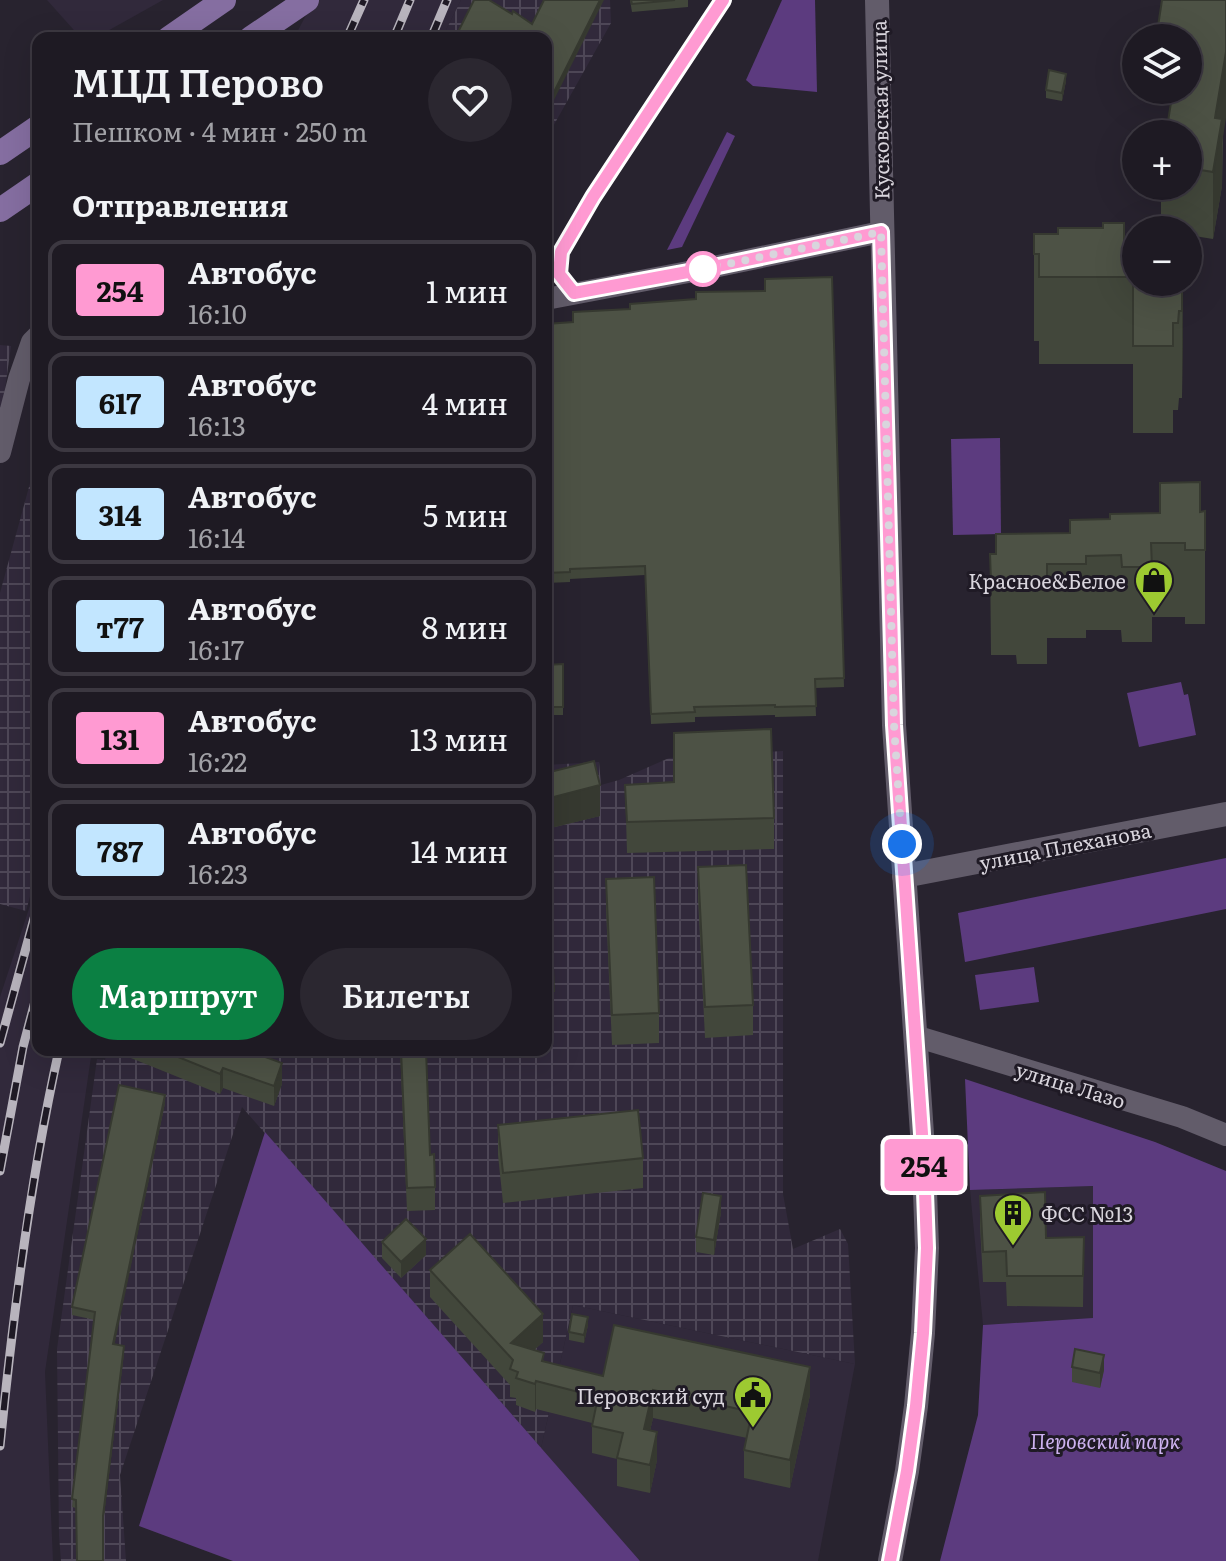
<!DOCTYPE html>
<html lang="ru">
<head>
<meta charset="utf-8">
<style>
  body { margin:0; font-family:Literata,serif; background:#2b2730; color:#f1f3f6; height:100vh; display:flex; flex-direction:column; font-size:30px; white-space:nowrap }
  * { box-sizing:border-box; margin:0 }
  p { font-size:26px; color:#a1a1a6 }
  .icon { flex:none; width:44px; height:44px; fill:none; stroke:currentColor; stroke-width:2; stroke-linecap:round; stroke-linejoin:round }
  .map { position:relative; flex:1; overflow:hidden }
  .details { position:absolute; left:32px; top:32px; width:520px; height:1024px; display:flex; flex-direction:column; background:#1e1a23; border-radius:16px; box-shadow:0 8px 32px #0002,0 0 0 2px #3c3841 }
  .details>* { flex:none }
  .badge { padding:0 16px; border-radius:6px; font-size:28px; line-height:52px }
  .fabs { position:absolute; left:1122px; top:24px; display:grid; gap:16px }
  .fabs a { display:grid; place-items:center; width:80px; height:80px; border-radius:50%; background:#1e1a23; box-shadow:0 8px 32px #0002,0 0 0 2px #3c3841; font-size:40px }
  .you { position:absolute; width:40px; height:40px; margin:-20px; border:6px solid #fff; border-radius:50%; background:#1a73e8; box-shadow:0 0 0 12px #1a73e833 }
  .map>.badge { position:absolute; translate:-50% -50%; box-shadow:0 0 0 4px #fff }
  h2 { padding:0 40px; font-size:30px; line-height:72px }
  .round { display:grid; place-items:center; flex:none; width:84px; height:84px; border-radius:42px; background:#2b2730 }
  .headline { display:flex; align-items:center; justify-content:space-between; height:136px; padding:0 40px }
  h1 { font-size:38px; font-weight:600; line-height:60px }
  .action { display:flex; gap:16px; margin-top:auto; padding:16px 40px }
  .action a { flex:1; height:92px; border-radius:48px; background:#0b8043; color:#fff; font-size:32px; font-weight:600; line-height:92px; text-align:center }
  .action a+a { background:#2b2730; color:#f1f3f6 }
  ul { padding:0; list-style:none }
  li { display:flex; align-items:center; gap:24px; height:100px; margin:0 16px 12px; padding:0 24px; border:4px solid #3c3841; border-radius:16px }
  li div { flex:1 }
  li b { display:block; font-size:30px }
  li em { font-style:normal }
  li .badge { min-width:88px; font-weight:700; text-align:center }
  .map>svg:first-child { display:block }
</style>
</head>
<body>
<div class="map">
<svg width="1226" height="1561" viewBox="0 0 1226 1561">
  <defs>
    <pattern id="industrial-grid" width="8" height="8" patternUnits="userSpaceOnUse" patternTransform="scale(2)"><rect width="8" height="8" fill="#31293b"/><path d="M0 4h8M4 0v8" fill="none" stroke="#4e4757"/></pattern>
  </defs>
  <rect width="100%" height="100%" fill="#28232f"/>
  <g fill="#31293b">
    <path d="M 47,0 L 163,0 L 95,38 L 81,38 Z"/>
    <path d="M 314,0 L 461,0 L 442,38 L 294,38 Z"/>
    <path d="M 38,881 L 38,1050 L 92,1050 L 45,1372 L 53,1561 L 0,1561 L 0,997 Z"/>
    <path d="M 1093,1186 L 1093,1319 L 983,1325 L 970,1190 Z"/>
    <path d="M 573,1305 L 855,1364 L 818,1561 L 640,1561 L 541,1448 Z"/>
  </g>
  <g fill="url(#industrial-grid)">
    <path d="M 461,0 L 610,0 L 611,23 L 546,139 L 546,38 L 442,38 Z"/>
    <path d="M 0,345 L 11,346 L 0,425 Z"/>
    <path d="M 38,454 L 38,867 L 26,911 L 0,904 L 0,593 Z"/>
    <path d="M 783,751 L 783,1194 L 793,1249 L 840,1229 L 848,1244 L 855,1364 L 573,1305 L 541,1448 L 242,1107 L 120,1475 L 126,1561 L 61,1561 L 59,1535 L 57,1349 L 97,1059 L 105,1060 L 107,1050 L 546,1050 L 546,765 L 599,762 L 601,785 L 619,780 L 669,758 Z"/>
  </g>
  <g fill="#5c3b7f">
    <path d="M 782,0 L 815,0 L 817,92 L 753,86 L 746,80 Z"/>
    <path d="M 727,132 L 735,136 L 682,247 L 667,250 Z"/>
    <path d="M 1000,438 L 1001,534 L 953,535 L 951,439 Z"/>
    <path d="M 1181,682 L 1184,695 L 1188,694 L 1196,735 L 1139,747 L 1127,693 Z"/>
    <path d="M 1226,858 L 1226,909 L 965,962 L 958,913 Z"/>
    <path d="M 1034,967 L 1039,1002 L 980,1010 L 975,975 Z"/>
    <path d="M 965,1079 L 1155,1142 L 1226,1171 L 1226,1561 L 940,1561 L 978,1415 L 983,1325 L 1093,1318 L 1093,1186 L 970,1190 Z"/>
    <path d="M 265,1132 L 640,1561 L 233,1561 L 139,1526 Z"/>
  </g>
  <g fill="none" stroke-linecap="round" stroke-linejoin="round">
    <g stroke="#625c6a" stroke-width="22">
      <path d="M 546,299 L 704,269 L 881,232"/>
      <path d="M 0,452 L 19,379 L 32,342 L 38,336"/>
      <path d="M 915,1036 L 1182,1117 L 1226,1135"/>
    </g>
    <g stroke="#625c6a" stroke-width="24">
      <path d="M 877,0 L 894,725 L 924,1163 L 927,1248 L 923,1333 L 916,1406 L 907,1471 L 890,1561"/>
      <path d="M 904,876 L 1226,814"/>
    </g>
    <g stroke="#856ea1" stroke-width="24">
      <path d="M 169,38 L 224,0"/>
      <path d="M 251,38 L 307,0"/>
      <path d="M 0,153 L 38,127"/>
      <path d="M 0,210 L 38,184"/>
    </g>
    <defs>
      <g id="rail">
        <path d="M 347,38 L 364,0"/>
        <path d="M 394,38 L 410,0"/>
        <path d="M 431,38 L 447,0"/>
        <path d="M 0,1043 L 38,904"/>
        <path d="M 0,1171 L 23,1047 L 38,990"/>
        <path d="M 0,1446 C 13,1314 30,1180 59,1050"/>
      </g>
    </defs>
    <use href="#rail" stroke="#b8b4bd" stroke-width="9"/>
    <use href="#rail" stroke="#1f1a25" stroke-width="6" stroke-dasharray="18" stroke-linecap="butt"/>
  </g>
  <g fill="#42473b">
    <path d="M 630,0 L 688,0 L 688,7 L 632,12 Z"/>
    <path d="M 1226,0 L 1222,186 L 1213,239 L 1188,235 L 1188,230 L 1161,230 L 1161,186 L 1188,186 L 1188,134 L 1171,103 L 1157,100 L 1157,90 L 1188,90 L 1188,38 L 1157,38 L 1157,33 Z"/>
    <path d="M 1066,81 L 1062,101 L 1046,98 L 1046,90 Z"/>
    <path d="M 1034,234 L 1124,257 L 1183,282 L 1182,398 L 1179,398 L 1178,410 L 1173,410 L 1173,433 L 1133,433 L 1133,364 L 1039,364 L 1039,341 L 1034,341 Z"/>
    <path d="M 832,277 L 844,687 L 815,688 L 816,716 L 775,717 L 775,715 L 695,717 L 695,722 L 651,724 L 645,575 L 570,579 L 570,582 L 546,583 L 546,324 L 573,322 L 630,309 L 696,299 L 765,291 Z"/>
    <path d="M 1205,511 L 1205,624 L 1185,624 L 1185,617 L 1152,617 L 1152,642 L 1122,642 L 1121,630 L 1086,630 L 1086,638 L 1047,638 L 1047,664 L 1017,664 L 1016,655 L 991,655 L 990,554 L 996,554 L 1070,533 L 1110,519 Z"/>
    <path d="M 563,664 L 563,715 L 546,715 L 546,665 Z"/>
    <path d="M 546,773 L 600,816 L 547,829 L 554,991 L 554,1022 L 546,1022 Z"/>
    <path d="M 674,782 L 774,818 L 774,849 L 627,853 L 625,785 Z"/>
    <path d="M 698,867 L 753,1005 L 753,1035 L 705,1038 L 698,897 Z"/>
    <path d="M 606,879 L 659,1013 L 659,1043 L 612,1045 L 606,909 Z"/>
    <path d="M 111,1050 L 246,1050 L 282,1084 L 274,1106 L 223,1088 L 220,1094 Z"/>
    <path d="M 400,1050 L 426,1050 L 430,1155 L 435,1187 L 435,1210 L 407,1211 Z"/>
    <path d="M 165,1103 L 114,1344 L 124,1353 L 103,1523 L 76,1508 L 72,1507 L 95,1320 L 72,1315 L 72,1307 Z"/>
    <path d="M 498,1125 L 643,1158 L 643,1188 L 503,1203 L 498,1155 Z"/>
    <path d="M 980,1196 L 1046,1238 L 1084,1237 L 1083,1307 L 1007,1306 L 1006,1282 L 983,1282 L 980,1226 Z"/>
    <path d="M 721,1212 L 714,1255 L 696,1252 L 696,1237 Z"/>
    <path d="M 382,1242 L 426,1255 L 401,1278 L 382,1258 Z"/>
    <path d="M 430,1270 L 543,1342 L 534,1350 L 544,1361 L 603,1376 L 810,1395 L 790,1488 L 744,1478 L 744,1450 L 747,1438 L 653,1418 L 650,1431 L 657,1460 L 650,1493 L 617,1486 L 617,1459 L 592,1453 L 592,1423 L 536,1409 L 535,1412 L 516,1405 L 516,1398 L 510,1397 L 510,1385 L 430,1297 Z"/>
    <path d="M 588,1325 L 584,1343 L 569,1340 L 569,1332 Z"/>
    <path d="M 1072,1367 L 1104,1370 L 1100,1388 L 1072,1382 Z"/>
  </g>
  <g fill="#363930">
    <path d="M 600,0 L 604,0 L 546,116 L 546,108 Z"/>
    <path d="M 1226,52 L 1226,118 L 1222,143 L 1222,186 L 1213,239 L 1213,172 L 1215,118 Z"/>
    <path d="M 1066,74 L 1066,81 L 1062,101 L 1062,93 Z"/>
    <path d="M 1182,282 L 1183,339 L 1182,398 Z"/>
    <path d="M 600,785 L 600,816 L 546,829 L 546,799 Z"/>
    <path d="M 282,1063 L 282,1084 L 274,1106 L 274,1086 Z"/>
    <path d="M 223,1068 L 223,1088 L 220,1094 L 220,1074 Z"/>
    <path d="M 165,1095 L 165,1103 L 113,1352 L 113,1344 Z"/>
    <path d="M 721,1196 L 721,1212 L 714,1255 L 714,1240 Z"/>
    <path d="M 426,1239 L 426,1255 L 401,1278 L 401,1262 Z"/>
    <path d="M 543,1314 L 543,1342 L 513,1369 L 511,1343 Z"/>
    <path d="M 588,1317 L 588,1325 L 584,1343 L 584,1335 Z"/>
    <path d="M 124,1346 L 124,1353 L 103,1524 L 103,1516 Z"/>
    <path d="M 1104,1355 L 1104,1370 L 1100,1388 L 1100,1373 Z"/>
    <path d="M 810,1367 L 810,1395 L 790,1488 L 790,1460 Z"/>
    <path d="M 536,1381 L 536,1409 L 535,1412 L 535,1384 Z"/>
    <path d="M 653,1390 L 653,1418 L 644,1457 L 644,1429 Z"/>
    <path d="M 657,1432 L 657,1460 L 650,1493 L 650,1465 Z"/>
  </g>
  <g fill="#4d5245" stroke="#363930" stroke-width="2">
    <path d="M 474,0 L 489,0 L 512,14 L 513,11 L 532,24 L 544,0 L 600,0 L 546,108 L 546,38 L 455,38 Z"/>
    <path d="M 631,0 L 675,0 L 632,4 Z"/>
    <path d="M 1162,0 L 1226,0 L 1226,52 L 1215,118 L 1222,119 L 1213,172 L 1188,168 L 1188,134 L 1166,134 L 1173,90 L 1188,90 L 1188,38 L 1157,33 Z"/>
    <path d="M 1049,70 L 1066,74 L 1062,93 L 1046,90 Z"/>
    <path d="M 1103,223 L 1124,223 L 1124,257 L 1136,257 L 1136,282 L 1182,282 L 1182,311 L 1179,311 L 1178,323 L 1173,323 L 1173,346 L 1133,346 L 1133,277 L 1039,277 L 1039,254 L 1034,254 L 1034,234 L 1058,234 L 1058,228 L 1103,228 Z"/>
    <path d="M 832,277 L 844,678 L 815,679 L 816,706 L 775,707 L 775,705 L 694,707 L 695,712 L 651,714 L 645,566 L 570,569 L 570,572 L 546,573 L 546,324 L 573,322 L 573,312 L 630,309 L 630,304 L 696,299 L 696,292 L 765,291 L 765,279 Z"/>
    <path d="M 1200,482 L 1200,512 L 1205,511 L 1205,550 L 1185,550 L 1185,543 L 1151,543 L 1152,567 L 1122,567 L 1121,555 L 1086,556 L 1086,564 L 1047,564 L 1047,590 L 1017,590 L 1016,581 L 991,581 L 990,554 L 996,554 L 996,534 L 1070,533 L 1070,520 L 1110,519 L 1110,514 L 1160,513 L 1160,483 Z"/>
    <path d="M 563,664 L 563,707 L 546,707 L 546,665 Z"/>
    <path d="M 771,729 L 774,818 L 627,822 L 625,785 L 674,782 L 674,733 Z"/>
    <path d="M 594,761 L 600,785 L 546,799 L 546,773 Z"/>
    <path d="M 546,810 L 554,991 L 546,992 Z"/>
    <path d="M 746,865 L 753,1005 L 705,1007 L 698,867 Z"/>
    <path d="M 654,877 L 659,1013 L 612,1015 L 606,879 Z"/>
    <path d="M 161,1050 L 246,1050 L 282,1063 L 274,1086 L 223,1068 L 220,1074 Z"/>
    <path d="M 401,1050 L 426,1050 L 430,1155 L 434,1154 L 435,1187 L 407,1188 Z"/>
    <path d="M 119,1085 L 165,1095 L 113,1344 L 124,1346 L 103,1516 L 103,1561 L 77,1561 L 76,1500 L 72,1499 L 95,1312 L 72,1307 Z"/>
    <path d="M 638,1110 L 643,1158 L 503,1173 L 498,1125 Z"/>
    <path d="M 1045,1192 L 1046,1238 L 1084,1237 L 1083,1276 L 1007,1276 L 1006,1251 L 983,1252 L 980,1196 Z"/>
    <path d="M 703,1193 L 721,1196 L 714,1240 L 696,1237 Z"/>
    <path d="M 406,1219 L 426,1239 L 401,1262 L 382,1242 Z"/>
    <path d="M 470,1234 L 543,1314 L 511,1343 L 544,1353 L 542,1361 L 603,1376 L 614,1325 L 810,1367 L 790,1460 L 744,1450 L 752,1412 L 653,1390 L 644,1429 L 657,1432 L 650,1465 L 617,1458 L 623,1433 L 592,1426 L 598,1397 L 536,1381 L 535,1384 L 516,1378 L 518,1372 L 510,1369 L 513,1360 L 430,1270 Z"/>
    <path d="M 572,1314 L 588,1317 L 584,1335 L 569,1332 Z"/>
    <path d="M 1075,1349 L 1104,1355 L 1100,1373 L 1072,1367 Z"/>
  </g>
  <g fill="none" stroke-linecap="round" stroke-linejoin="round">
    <defs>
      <path id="line" d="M 723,0 L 593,197 L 561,252 L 559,274 L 574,293 L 704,269 L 881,232 L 894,725 L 924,1163 L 927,1248 L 923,1333 L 916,1406 L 907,1471 L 890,1561"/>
    </defs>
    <use href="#line" stroke="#fff" stroke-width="18"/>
    <use href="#line" stroke="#ff9ad2" stroke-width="12"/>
    <path stroke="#d9d5dd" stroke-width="8" stroke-dasharray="0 14.4" d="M 703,269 L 881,232 L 894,725 L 902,844"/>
  </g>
  <defs>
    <symbol id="shop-pin" viewBox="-11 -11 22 30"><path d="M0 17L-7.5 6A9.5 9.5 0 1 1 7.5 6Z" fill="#9dca31" stroke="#1f1a25"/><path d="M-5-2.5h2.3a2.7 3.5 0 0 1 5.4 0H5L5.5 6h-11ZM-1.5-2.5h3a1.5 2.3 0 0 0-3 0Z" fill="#111"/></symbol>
    <symbol id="building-pin" viewBox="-11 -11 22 30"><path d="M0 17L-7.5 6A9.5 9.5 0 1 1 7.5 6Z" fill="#9dca31" stroke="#1f1a25"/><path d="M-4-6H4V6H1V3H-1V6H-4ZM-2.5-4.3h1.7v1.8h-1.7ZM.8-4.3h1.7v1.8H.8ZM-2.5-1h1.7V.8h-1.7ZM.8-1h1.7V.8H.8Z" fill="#111"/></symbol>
    <symbol id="civic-pin" viewBox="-11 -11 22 30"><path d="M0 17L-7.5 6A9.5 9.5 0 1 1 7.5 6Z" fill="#9dca31" stroke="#1f1a25"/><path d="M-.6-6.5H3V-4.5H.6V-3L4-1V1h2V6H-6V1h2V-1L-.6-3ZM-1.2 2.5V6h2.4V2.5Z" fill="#111"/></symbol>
  </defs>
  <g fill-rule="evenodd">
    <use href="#shop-pin" x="1132" y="558" width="44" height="60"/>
    <use href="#building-pin" x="991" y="1191" width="44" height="60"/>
    <use href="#civic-pin" x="731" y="1373" width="44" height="60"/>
  </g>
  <circle fill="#fff" stroke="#ff9ad2" stroke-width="4" cx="703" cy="269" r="16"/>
  <g text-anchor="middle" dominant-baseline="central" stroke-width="6" stroke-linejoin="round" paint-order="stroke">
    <g font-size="20" fill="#d9d5dd" stroke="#1f1a25">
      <text transform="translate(879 110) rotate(-91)">Кусковская улица</text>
      <text transform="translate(1065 845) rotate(-11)">улица Плеханова</text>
      <text transform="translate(1071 1084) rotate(17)">улица Лазо</text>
    </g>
    <g font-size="20" fill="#d9d5dd" stroke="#1f1a25" text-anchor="end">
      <text x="1126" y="580">Красное&amp;Белое</text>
      <text x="1041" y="1213" text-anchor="start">ФСС №13</text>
      <text x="725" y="1395">Перовский суд</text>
    </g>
    <g font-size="20" font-style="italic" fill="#cdb2f0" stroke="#1f1a25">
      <text x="1105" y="1440">Перовский парк</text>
    </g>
  </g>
</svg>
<div class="fabs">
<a><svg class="icon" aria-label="layers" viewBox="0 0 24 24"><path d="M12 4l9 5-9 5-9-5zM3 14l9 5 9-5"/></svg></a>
<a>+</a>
<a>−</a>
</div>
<div class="you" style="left:902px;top:844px"></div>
<b class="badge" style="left:924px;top:1165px;background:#ff9ad2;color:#111">254</b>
<section class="details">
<div class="headline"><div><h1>МЦД Перово</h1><p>Пешком · 4 мин · 250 m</p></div><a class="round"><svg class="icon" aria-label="heart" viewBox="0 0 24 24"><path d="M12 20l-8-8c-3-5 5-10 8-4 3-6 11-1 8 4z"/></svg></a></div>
<h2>Отправления</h2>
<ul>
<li><span class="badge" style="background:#ff9ad2;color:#111">254</span><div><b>Автобус</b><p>16:10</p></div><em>1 мин</em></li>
<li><span class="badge" style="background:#c2e6ff;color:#111">617</span><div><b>Автобус</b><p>16:13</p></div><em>4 мин</em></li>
<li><span class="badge" style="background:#c2e6ff;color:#111">314</span><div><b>Автобус</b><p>16:14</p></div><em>5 мин</em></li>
<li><span class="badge" style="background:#c2e6ff;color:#111">т77</span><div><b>Автобус</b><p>16:17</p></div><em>8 мин</em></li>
<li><span class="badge" style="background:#ff9ad2;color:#111">131</span><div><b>Автобус</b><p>16:22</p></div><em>13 мин</em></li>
<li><span class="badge" style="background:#c2e6ff;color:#111">787</span><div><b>Автобус</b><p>16:23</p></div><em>14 мин</em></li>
</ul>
<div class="action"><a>Маршрут</a><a>Билеты</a></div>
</section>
</div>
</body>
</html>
